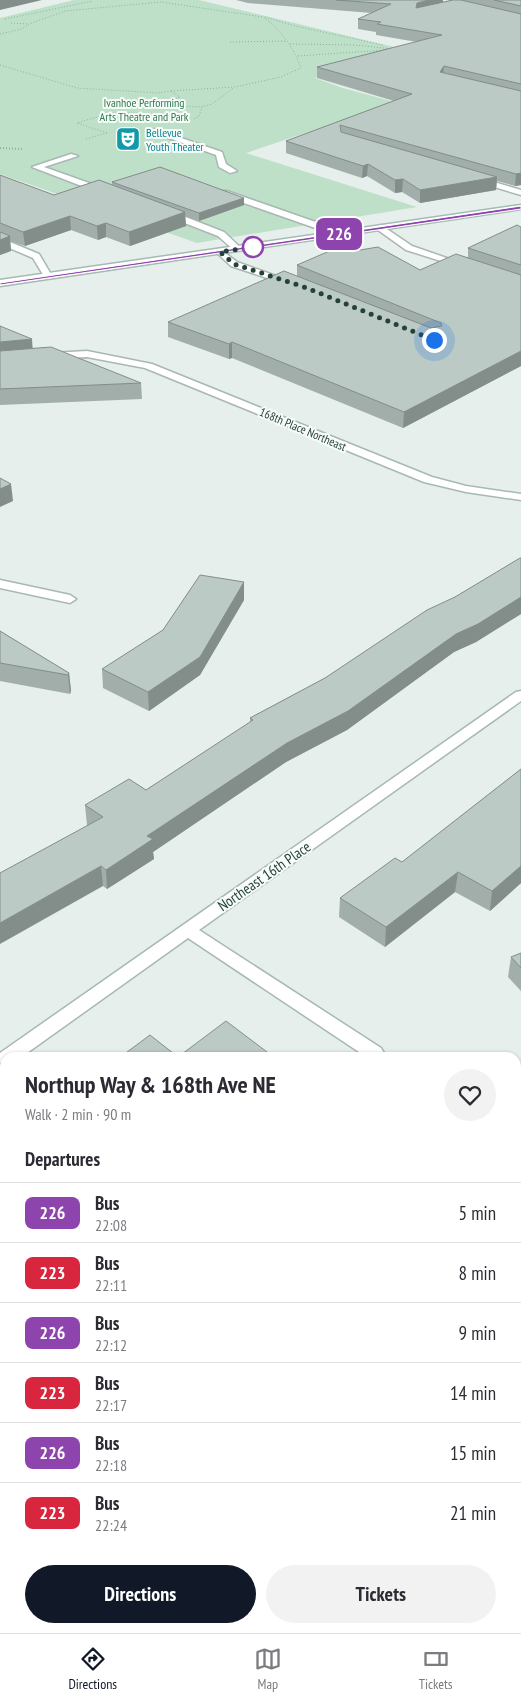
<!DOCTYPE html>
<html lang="en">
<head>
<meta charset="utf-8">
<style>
  body { margin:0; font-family:"PT Sans Narrow",sans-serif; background:#f2f2f3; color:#2b2b33; height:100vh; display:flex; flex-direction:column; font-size:19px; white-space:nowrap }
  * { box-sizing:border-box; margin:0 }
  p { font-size:16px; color:#7c7c81 }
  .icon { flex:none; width:28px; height:28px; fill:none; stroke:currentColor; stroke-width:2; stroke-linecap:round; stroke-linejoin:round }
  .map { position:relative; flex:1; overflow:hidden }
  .details { position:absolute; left:0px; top:1052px; width:521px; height:581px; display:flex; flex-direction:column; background:#fff; border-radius:15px 15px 0 0; box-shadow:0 1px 4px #0004 }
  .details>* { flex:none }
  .badge { padding:0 10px; border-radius:8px; font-size:18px; line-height:32px }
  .you { position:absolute; width:25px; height:25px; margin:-12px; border:4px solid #fff; border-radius:50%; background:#1a73e8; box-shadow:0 0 0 8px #1a73e833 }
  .map>.badge { position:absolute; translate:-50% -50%; box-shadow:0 0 0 2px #fff }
  h2 { padding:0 25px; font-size:19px; line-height:45px }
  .round { display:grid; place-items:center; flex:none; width:52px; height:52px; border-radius:26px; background:#f2f2f3 }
  .summary { display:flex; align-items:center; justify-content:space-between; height:85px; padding:0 25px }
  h1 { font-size:24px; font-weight:700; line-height:38px }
  .cta { display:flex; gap:10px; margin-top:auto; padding:10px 25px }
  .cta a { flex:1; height:58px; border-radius:30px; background:#111827; color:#fff; font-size:20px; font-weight:700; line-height:58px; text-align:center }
  .cta a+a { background:#f2f2f3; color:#2b2b33 }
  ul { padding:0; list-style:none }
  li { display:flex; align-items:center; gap:15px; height:60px; padding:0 25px; border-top:1px solid #e1e1e2 }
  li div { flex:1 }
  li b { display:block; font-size:19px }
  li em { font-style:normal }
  li .badge { min-width:55px; font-weight:700; text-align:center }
  .tab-bar { display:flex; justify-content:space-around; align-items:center; height:70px; border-top:1px solid #e1e1e2; background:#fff; font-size:14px; color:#7c7c81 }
  .tab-bar a { display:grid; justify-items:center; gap:2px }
  .tab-bar .active { color:#111827 }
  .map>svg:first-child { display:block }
</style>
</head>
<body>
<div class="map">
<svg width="521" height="1633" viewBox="0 0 521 1633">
  <rect width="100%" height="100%" fill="#e6efeb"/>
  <path fill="#bfe0c8" d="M 74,0 L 199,0 L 398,48 L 315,78 L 343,88 L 402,104 L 380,108 L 246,153 L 417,207 L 197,243 L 0,174 L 0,18 Z"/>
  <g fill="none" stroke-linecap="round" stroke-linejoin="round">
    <defs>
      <g id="lane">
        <path d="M 155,129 L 222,152 L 226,164 L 237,171 L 230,173 L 219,167 L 216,155 L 155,133 Z"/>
        <path d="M 71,154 L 78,156 L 44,167 L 106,189 L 106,193 L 100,193 L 32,167 Z"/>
        <path d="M 477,177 L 521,190 L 521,195 L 474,181 L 473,179 Z"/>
        <path d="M 221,191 L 227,191 L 327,226 L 336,235 L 329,237 L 321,230 L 221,195 Z"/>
        <path d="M 164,211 L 170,211 L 224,232 L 242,249 L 235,251 L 218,236 L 164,215 Z"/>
        <path d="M 220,249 L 237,262 L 296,283 L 288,285 L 231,266 L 216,252 Z"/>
      </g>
      <g id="street">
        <path d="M 381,225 L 412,246 L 467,265 L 463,268 L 406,250 L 378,230 L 378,226 Z"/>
        <path d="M 0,238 L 39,254 L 52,276 L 51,278 L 45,278 L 33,258 L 0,244 Z"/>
        <path d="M 87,351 L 152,364 L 432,477 L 466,486 L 521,494 L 521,500 L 466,492 L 424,482 L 145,368 L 87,357 L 51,359 L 46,356 L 51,353 Z"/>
        <path d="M 0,580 L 70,595 L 76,599 L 70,603 L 0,588 Z"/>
        <path d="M 521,691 L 521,701 L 199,930 L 381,1048 L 384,1053 L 381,1058 L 368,1058 L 188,938 L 20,1058 L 5,1058 L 5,1064 L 0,1063 L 0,1053 L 516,692 Z"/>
        <path d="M 0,1537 L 5,1540 L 5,1566 L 0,1564 Z"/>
        <path d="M 64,1629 L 90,1629 L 92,1633 L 66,1633 Z"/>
      </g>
      <path id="secondary" d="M 521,205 L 521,209 L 0,286 L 0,280 Z"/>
    </defs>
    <use href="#lane" stroke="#a8b8b2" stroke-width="3"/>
    <use href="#street" stroke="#a8b8b2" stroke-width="3"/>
    <use href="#secondary" stroke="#a4bbb3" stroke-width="3"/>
    <g stroke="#86b3a5" stroke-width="1" stroke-dasharray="1 2" stroke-linecap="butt">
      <path d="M 265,17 L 295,26 L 383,45"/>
      <path d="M 5,19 L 93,1"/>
      <path d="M 11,23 L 29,24"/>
      <path d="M 0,34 L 22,29 L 29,24 L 65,11 L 161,2 L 263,17 C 280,29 294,48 301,68 L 281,77 L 235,87 L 212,104 L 202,107 L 199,116 L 194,119"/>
      <path d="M 230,42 L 285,41"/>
      <path d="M 290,44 L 355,45 L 393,49"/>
      <path d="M 298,56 L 386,50"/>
      <path d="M 0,65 L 77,88 L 159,93 L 171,91 L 180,97 L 175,99 L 175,103 L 182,106 L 202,107"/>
      <path d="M 171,91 L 234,87"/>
      <path d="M 107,133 L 77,123 L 110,113 L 143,113"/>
      <path d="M 86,139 L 107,133"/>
    </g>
    <path stroke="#86b3a5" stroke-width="2" stroke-dasharray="1 2" stroke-linecap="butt" d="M 0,148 L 22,149"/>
    <use href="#lane" fill="#fff" fill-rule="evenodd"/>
    <use href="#street" fill="#fff" fill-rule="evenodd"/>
    <use href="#secondary" fill="#fff" fill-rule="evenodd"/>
  </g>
  <g fill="#a1aea9">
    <path d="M 236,0 L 443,0 L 443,2 L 451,0 L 449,0 L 521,0 L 521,185 L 515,186 L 497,181 L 496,190 L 420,203 L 402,192 L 395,193 L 367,176 L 362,178 L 286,153 L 286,141 L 394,101 L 317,78 L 317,67 L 417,42 L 376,35 L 376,32 L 358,29 L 358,19 L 372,13 L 248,3 Z"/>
    <path d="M 0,175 L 54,195 L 112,185 L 112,182 L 244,198 L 244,205 L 199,221 L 185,216 L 186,226 L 130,246 L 106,237 L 98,240 L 71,230 L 25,246 L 10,241 L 11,251 L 0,255 Z"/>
    <path d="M 521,227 L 521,366 L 403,428 L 232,358 L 229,359 L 168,337 L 168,322 L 297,276 L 297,265 L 360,250 L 420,270 L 468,257 L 468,248 Z"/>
    <path d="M 0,326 L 33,348 L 141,383 L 142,399 L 0,405 Z"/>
    <path d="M 521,558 L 521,614 L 476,642 L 454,652 L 347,730 L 286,762 L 153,852 L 154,859 L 107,889 L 103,886 L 88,825 L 87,825 L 85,805 L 146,790 L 250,723 L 250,718 L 325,678 L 455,597 Z"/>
    <path d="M 244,582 L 244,600 L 200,675 L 149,711 L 103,688 L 102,669 Z"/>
    <path d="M 0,631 L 69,673 L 71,691 L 70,694 L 0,681 Z"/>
    <path d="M 521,769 L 521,883 L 490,911 L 455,892 L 385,947 L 339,917 L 340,898 L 402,862 Z"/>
    <path d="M 521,953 L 521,991 L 508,977 L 511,957 Z"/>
    <path d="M 5,1153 L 5,1172 L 2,1155 Z"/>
  </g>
  <g fill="#838d89">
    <path d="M 0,0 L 42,0 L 0,10 Z"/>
    <path d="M 429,0 L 443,0 L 442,6 L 416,13 L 417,3 Z"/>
    <path d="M 444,66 L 443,77 L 440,72 Z"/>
    <path d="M 368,164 L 367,176 L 362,178 L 363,166 Z"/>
    <path d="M 521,173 L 521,185 L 515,186 L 516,174 Z"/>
    <path d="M 497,177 L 496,190 L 420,203 L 420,190 Z"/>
    <path d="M 403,179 L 402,192 L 395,193 L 395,180 Z"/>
    <path d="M 244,198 L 244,205 L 199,221 L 199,213 Z"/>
    <path d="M 185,212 L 186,226 L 130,246 L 129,232 Z"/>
    <path d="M 70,216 L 71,230 L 25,246 L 23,232 Z"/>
    <path d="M 106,223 L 106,237 L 98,240 L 97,226 Z"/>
    <path d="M 10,236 L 11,251 L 0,255 L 0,240 Z"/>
    <path d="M 32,339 L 33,354 L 0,357 L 0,342 Z"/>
    <path d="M 232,342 L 232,358 L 229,359 L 229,344 Z"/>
    <path d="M 521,351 L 521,366 L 403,428 L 404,412 Z"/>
    <path d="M 11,484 L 13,501 L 0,507 L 0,489 Z"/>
    <path d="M 244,582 L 244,600 L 200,675 L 149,711 L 148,692 Z"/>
    <path d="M 521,597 L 521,614 L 476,642 L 454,652 L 347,730 L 286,762 L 153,852 L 154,859 L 107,889 L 106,870 L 147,836 L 287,743 L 456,634 Z"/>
    <path d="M 69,673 L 71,691 L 70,694 L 68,675 Z"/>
    <path d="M 101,866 L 103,886 L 0,944 L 0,923 Z"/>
    <path d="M 521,866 L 521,883 L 490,911 L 492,891 Z"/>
    <path d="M 458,872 L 455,892 L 385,947 L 386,927 Z"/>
    <path d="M 521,1198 L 521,1215 L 516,1219 L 516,1202 Z"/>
    <path d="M 5,1274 L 5,1297 L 0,1301 L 0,1278 Z"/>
    <path d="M 521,1603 L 521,1617 L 520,1620 L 516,1626 L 516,1610 Z"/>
    <path d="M 502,1629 L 514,1629 L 511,1633 L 499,1633 Z"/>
  </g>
  <g fill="#bbcac4" stroke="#838d89">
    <path d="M 336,0 L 429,0 L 417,3 L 416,8 L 453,0 L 461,0 L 521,14 L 521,84 L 444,66 L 440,72 L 521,91 L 521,173 L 516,174 L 340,125 L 341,132 L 497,177 L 420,190 L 403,179 L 395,180 L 368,164 L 363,166 L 286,141 L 412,94 L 317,67 L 442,35 L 377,24 L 381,22 L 358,19 L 391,4 Z"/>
    <path d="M 494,0 L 521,0 L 521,6 Z"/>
    <path d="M 160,167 L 244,198 L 199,213 L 112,182 Z"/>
    <path d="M 0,175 L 54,195 L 99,180 L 185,212 L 129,232 L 106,223 L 97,226 L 70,216 L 23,232 L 0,223 Z"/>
    <path d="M 517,225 L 521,227 L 521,265 L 468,248 Z"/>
    <path d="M 0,232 L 10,236 L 0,240 Z"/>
    <path d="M 348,243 L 360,250 L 378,247 L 420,270 L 456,254 L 521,275 L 521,351 L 404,412 L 232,342 L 229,344 L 168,322 L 284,271 L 431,328 L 442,326 L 441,323 L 297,265 Z"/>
    <path d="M 0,326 L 32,339 L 0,342 Z"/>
    <path d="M 51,347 L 141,383 L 0,389 L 0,351 Z"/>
    <path d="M 0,478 L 11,484 L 0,489 Z"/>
    <path d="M 520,558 L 521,558 L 521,597 L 478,624 L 456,634 L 348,711 L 287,743 L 147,836 L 153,839 L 106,870 L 101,866 L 0,923 L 0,873 L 103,817 L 85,805 L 129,779 L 146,790 L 253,720 L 250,718 L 325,678 L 427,610 L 455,597 Z"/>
    <path d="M 200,575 L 244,582 L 200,657 L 148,692 L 102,669 L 163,630 Z"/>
    <path d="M 0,631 L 69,673 L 68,675 L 0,663 Z"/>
    <path d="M 521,769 L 521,866 L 492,891 L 458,872 L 386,927 L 340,898 L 395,858 L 402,862 Z"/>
    <path d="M 521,953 L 521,968 L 511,957 Z"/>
    <path d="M 226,1021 L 275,1058 L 119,1058 L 150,1035 L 178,1057 Z"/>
    <path d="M 521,1115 L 521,1198 L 516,1202 L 516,1121 Z"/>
    <path d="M 5,1190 L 5,1274 L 0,1278 L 0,1194 Z"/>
    <path d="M 516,1589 L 521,1593 L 521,1603 L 516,1610 Z"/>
    <path d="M 371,1629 L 502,1629 L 499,1633 L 368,1633 Z"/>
  </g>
  <path fill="#8e44ad" stroke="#fff" d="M 521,206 L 521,209 L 0,285 L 0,283 Z"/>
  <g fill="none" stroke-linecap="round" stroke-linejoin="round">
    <path stroke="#24423a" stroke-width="5" stroke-dasharray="0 9" d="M 253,247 L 220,252 L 234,264 L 307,288 L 434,340"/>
  </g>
  <defs>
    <symbol id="theatre-square" viewBox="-11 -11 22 22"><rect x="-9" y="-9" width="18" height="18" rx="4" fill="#0f9aa8" stroke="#f7fbf9"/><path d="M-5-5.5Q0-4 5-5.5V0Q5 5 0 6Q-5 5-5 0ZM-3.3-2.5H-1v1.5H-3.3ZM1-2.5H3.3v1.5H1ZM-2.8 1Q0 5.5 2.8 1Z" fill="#fff"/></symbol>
  </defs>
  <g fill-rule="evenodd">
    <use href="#theatre-square" x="114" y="125" width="28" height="28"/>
  </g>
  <circle fill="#fff" stroke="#8e44ad" stroke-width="2.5" cx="253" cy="247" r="10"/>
  <g text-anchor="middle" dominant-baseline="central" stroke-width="4" stroke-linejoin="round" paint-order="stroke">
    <g font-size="12" fill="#2d7a4b" stroke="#f7fbf9">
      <text x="144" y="102">Ivanhoe Performing<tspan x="144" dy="14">Arts Theatre and Park</tspan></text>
    </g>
    <g font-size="12" fill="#0d838f" stroke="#f7fbf9" text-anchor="start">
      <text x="146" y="132">Bellevue<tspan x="146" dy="14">Youth Theater</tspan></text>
    </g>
    <g font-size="12" fill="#24423a" stroke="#f7fbf9">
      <text transform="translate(303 429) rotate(23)">168th Place Northeast</text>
    </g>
    <g font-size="15" fill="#24423a" stroke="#f7fbf9">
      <text transform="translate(264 876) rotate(-35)">Northeast 16th Place</text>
    </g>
  </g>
</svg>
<div class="you" style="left:434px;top:340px"></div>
<b class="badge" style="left:339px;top:234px;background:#8e44ad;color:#fff">226</b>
<section class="details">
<div class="summary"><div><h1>Northup Way &amp; 168th Ave NE</h1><p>Walk · 2 min · 90 m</p></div><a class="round"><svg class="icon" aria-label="heart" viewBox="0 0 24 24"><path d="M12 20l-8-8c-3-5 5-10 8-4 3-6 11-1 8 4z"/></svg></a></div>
<h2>Departures</h2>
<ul>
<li><span class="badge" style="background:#8e44ad;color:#fff">226</span><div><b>Bus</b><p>22:08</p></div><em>5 min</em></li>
<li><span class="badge" style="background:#d7263d;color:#fff">223</span><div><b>Bus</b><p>22:11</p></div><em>8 min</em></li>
<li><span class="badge" style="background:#8e44ad;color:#fff">226</span><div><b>Bus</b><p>22:12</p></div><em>9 min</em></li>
<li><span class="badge" style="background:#d7263d;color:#fff">223</span><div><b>Bus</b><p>22:17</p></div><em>14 min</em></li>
<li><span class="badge" style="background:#8e44ad;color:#fff">226</span><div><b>Bus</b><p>22:18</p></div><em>15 min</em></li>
<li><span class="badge" style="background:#d7263d;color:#fff">223</span><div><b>Bus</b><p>22:24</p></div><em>21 min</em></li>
</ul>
<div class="cta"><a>Directions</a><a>Tickets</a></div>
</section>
</div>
<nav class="tab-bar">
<a class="active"><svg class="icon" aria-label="directions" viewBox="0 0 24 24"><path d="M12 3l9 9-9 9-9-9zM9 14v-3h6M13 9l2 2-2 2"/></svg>Directions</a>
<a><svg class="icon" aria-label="map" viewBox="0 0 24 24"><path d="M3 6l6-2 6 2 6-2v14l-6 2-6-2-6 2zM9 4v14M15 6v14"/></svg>Map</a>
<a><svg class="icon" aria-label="tickets" viewBox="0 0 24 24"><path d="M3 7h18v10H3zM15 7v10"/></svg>Tickets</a>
</nav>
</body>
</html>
